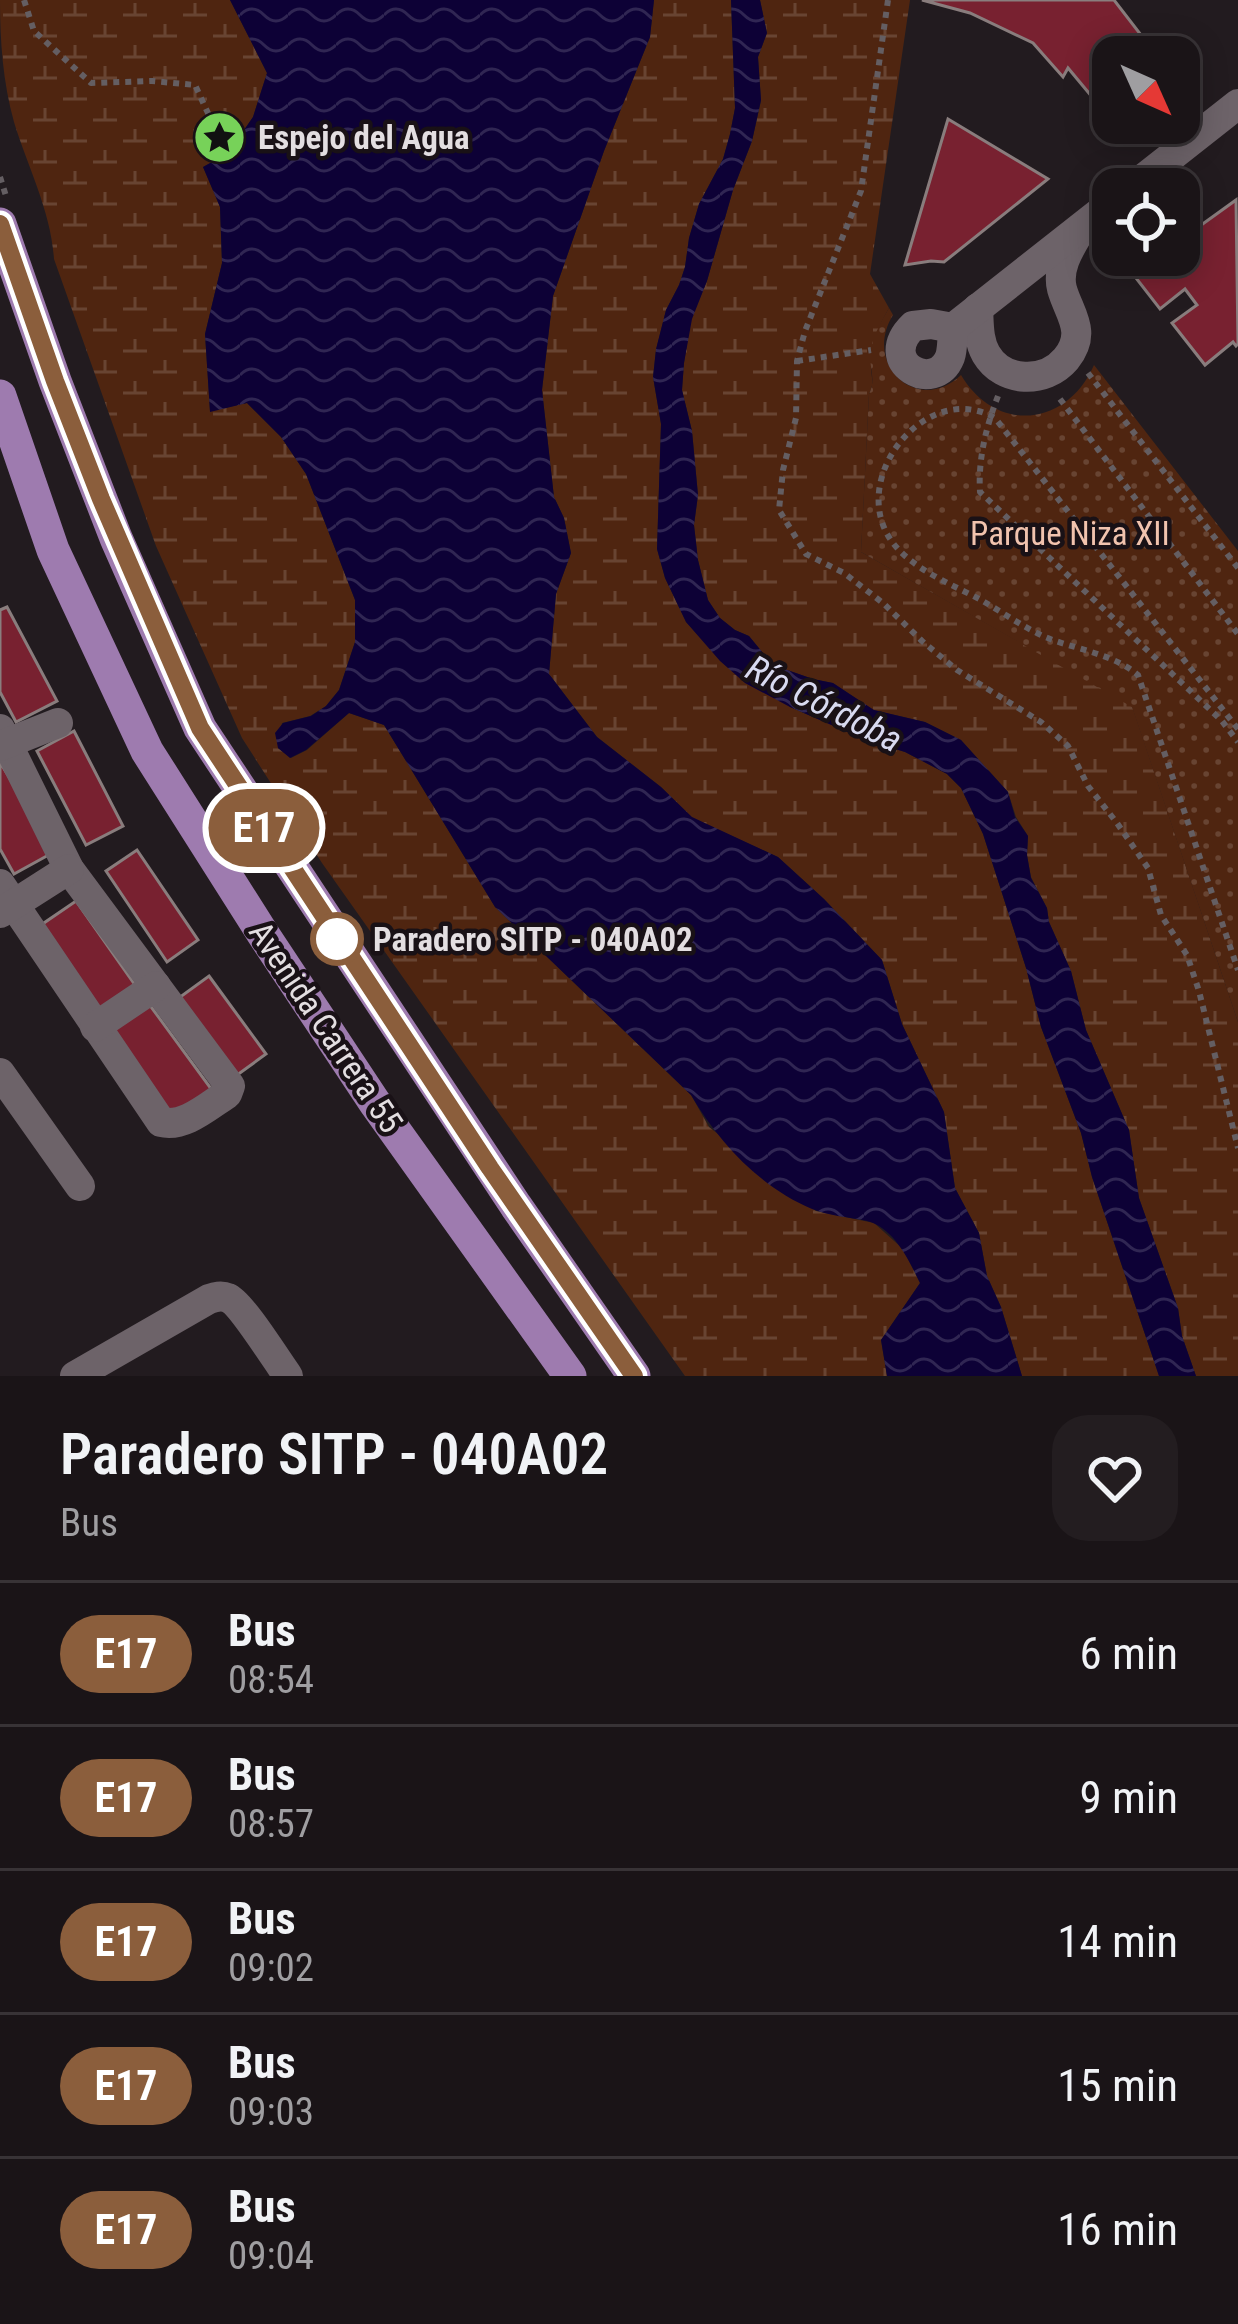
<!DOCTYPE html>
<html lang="en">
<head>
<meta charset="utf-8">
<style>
  body { margin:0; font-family:"Roboto Condensed",sans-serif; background:#231d20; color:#f1f3f6; height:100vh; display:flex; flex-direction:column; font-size:45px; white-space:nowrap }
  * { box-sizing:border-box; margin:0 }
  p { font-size:39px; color:#9f9ea1 }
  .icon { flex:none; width:66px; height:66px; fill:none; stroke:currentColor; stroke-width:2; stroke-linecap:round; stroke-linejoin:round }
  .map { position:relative; height:1376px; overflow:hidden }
  .panel { display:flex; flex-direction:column; background:#1a1417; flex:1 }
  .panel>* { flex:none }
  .badge { padding:0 24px; border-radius:39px; font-size:42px; line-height:78px }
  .needle { width:78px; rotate:135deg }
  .tools { position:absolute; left:1092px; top:36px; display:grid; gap:24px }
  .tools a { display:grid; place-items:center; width:108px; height:108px; border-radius:24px; background:#1a1417; box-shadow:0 6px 30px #0003,0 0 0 3px #383336; font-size:60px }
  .map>.badge { position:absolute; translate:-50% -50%; box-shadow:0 0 0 6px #fff }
  .round { display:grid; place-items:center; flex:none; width:126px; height:126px; border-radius:36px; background:#231d20 }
  .summary { display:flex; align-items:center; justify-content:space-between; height:204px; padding:0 60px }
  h1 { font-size:57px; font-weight:600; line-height:90px }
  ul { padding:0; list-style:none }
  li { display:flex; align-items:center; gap:36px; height:144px; padding:0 60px; border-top:3px solid #383336 }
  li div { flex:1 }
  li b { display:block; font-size:45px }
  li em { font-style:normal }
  li .badge { min-width:132px; font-weight:700; text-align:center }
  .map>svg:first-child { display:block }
</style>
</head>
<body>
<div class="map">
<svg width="1238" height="1376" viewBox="0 0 1238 1376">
  <defs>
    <pattern id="wetland-marsh" width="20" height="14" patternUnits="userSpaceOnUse" patternTransform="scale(3)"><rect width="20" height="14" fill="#4f2510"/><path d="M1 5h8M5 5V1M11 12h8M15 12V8" fill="none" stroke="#684432"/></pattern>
    <pattern id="park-dots" width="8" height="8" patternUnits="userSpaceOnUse" patternTransform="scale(3)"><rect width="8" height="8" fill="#4f2510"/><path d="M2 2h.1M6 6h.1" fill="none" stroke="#684432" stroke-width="1.8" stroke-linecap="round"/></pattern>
    <pattern id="water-waves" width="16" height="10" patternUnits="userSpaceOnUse" patternTransform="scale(3)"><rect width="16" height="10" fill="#0d0136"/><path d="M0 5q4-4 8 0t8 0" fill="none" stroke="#302653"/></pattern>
  </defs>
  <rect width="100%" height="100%" fill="#221b1f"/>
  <g fill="url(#wetland-marsh)">
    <path d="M 0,0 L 230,0 L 267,73 L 253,117 L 228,153 L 203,167 L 220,207 L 222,263 L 205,334 L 210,411 L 247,403 L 281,437 L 306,474 L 355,600 L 355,642 L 339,690 L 326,706 L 310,716 L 282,723 L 278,748 L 291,758 L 307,750 L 349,713 L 384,725 L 495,907 L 691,1095 L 709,1127 L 816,1211 L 874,1223 L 903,1249 L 920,1283 L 881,1340 L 887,1376 L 685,1376 L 322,863 L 242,738 L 156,546 L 54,259 C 51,211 28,168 14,122 C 3,82 0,42 0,0 Z"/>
    <path d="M 654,0 L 731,0 L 735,108 L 730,134 L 723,159 L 699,204 L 689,238 L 685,267 L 679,285 L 666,310 L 656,350 L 653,377 L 661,424 L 657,549 L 665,578 L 686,622 L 701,638 L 790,707 L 866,740 L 905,752 L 947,774 L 961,788 L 983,834 L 1026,968 L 1041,1027 L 1081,1133 L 1092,1177 L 1159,1376 L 1022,1376 L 1001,1307 L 987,1276 L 979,1233 L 955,1188 L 944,1112 L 902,1024 L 882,960 L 824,899 L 778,857 L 692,818 L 661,787 L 597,737 L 549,674 L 556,594 L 571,553 L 564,518 L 554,497 L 542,390 L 553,296 L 604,151 L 650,37 Z"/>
    <path d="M 760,0 L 910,0 L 870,274 L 889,308 C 879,325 870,345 871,365 C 871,379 875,382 869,394 L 861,552 L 1132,706 L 1238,1022 L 1238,1376 L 1196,1376 L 1182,1336 L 1178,1308 L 1139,1198 L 1129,1130 L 1086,1030 L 1071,971 L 1049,922 L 1047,908 L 1031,877 L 1027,855 L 1028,836 L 1016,817 L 1008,792 L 961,740 L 925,722 L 873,710 L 833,683 L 813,679 L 773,665 L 749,636 L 735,630 L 720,618 L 708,600 L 698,560 L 694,525 L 698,495 L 692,431 L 682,390 L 684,363 L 691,319 L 707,281 L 733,190 L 752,141 L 761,101 L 758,57 L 767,33 Z"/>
  </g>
  <path fill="url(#park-dots)" d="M 889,308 L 893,315 C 862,365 918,416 961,375 C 996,434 1067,427 1094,365 L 1238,551 L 1238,1022 L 1132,707 L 861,552 L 869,394 C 876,380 870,370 870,355 C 872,338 880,323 889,308 Z"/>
  <g fill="url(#water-waves)">
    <path d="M 230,0 L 654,0 L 650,37 L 604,151 L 553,296 L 542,390 L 554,497 L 564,518 L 571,553 L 556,594 L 549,674 L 597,737 L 661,787 L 692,817 L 778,857 L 824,899 L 882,960 L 902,1024 L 944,1112 L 955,1188 L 979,1233 L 987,1276 L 1001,1307 L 1022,1376 L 887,1376 L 881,1340 L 920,1283 C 909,1260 894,1228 867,1221 C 849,1217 829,1216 812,1209 C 760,1187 719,1143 691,1095 L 495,907 L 384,725 L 349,713 L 306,750 L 290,758 L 278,748 L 275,733 L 283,723 L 311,716 L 326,706 L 339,690 L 355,642 L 355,600 L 306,474 L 281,437 L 247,403 L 210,412 L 205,334 L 222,263 L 220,207 L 203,167 L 228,153 L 253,117 L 267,73 Z"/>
    <path d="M 731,0 L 760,0 L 767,33 L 758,57 L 761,100 L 752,141 L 733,190 L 707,281 L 692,319 L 684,363 L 682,390 L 692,431 L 698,495 L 694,525 L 698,560 L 708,600 L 720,618 L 735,630 L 749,636 L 773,665 L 813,679 L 833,683 L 874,710 L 925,722 L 961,740 L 1008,792 L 1015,817 L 1028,836 L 1027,855 L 1031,878 L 1047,908 L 1049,922 L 1071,971 L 1086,1030 L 1129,1130 L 1139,1198 L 1178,1308 L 1182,1336 L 1196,1376 L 1159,1376 L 1092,1177 L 1081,1133 L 1041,1027 L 1026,968 L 983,834 L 961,788 L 947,774 L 905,752 L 866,740 L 790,707 L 745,683 L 720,661 L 686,622 L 665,578 L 657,549 L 661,424 L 653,377 L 656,349 L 666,310 L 679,285 L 685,267 L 689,238 L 699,204 L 723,159 L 730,134 L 735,108 Z"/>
  </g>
  <g fill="#782130" stroke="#897d7d" stroke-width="3">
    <path d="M 922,0 L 1114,0 L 1158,57 L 1113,57 L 1113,122 L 1068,68 L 1063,77 L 1033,43 L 970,13 Z"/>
    <path d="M 948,119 L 1048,179 L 944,262 L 931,261 L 905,265 Z"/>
    <path d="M 1236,200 L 1238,344 L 1236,346 L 1233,342 L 1205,365 L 1172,323 L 1197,305 L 1185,289 L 1160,309 L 1136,278 L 1163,257 L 1162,255 L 1179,255 L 1179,241 Z"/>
    <path d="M 7,607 L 57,701 L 16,722 L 0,692 L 0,610 Z"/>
    <path d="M 74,731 L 123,826 L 86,845 L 37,751 Z"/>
    <path d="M 0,762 L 54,852 L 14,874 L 0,849 Z"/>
    <path d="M 137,850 L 198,940 L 167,962 L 106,871 Z"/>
    <path d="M 76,901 L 135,985 L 100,1009 L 41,925 Z"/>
    <path d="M 209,976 L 266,1054 L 233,1078 L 176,1000 Z"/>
    <path d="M 149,1004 L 212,1090 L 174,1118 L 111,1032 Z"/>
  </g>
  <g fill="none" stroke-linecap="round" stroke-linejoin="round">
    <g stroke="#645e62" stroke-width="6" stroke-dasharray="6 6" stroke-linecap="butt">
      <path d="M 24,0 L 34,31 L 91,83 L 152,81 L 195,85 L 219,137"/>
      <path d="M 888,0 L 861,191 L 805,331 L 797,361 L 796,418 L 783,470 L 779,510 L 806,554 L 844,573 L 883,603 L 922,641 L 957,670 L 1041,722 L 1068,746 L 1088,786 L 1117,823 L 1148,868 L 1161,915 L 1187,955 L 1199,991 L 1238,1148"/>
      <path d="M 0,177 L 6,196"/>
      <path d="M 797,361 L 871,350"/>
      <path d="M 1088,373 L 1238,568"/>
      <path d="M 998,396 C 986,427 978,459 980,492 L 1222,721 L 1238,742"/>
      <path d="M 1060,399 L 1238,634"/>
      <path d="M 1238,729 L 995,418 C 923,376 836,491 902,553 C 924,574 955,586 981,600 C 1002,612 1023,627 1045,637 C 1074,649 1114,654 1138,675 L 1238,970"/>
    </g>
    <g stroke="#6d6369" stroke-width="30">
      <path d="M 1130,189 L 1238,104"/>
      <path d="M 978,308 C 979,324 978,340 986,354 C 1003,383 1045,384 1066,359 C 1088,332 1069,314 1062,289 C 1057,270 1068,251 1077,236"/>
      <path d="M 953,328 L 931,324 L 913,326 C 875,363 935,395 950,357 C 953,348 952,337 953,328 L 1113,202"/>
      <path d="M 0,729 L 69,869 L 230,1086 L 227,1094 C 208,1106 184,1128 161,1122 L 0,884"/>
      <path d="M 0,746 L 58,723"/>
      <path d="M 0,913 L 69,869"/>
      <path d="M 95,1027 L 156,986"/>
      <path d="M 0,1073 L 80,1186"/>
      <path d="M 75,1376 L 209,1299 C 215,1297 221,1295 228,1298 C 241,1303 277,1361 288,1376"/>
    </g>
    <g stroke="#9e7baf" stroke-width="33">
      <path d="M 0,224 L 55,381 L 116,538 L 200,728 L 516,1206 L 634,1376"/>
      <path d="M 0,396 L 53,550 L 147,751 L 263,934 L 375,1103 L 570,1376"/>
    </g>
  </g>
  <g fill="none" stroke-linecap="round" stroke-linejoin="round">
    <defs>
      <path id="line" d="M 0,224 L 55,381 L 101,499 L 200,728 L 490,1168 L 634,1376"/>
    </defs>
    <use href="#line" stroke="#fff" stroke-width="27"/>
    <use href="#line" stroke="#8b5e3c" stroke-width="18"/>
  </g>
  <defs>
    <symbol id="sight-disc" viewBox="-11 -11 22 22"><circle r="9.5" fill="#77d259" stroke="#191116"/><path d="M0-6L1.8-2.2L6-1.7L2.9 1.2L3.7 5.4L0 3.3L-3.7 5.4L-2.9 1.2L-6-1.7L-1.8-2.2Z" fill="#111"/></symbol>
  </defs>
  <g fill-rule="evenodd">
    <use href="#sight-disc" x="190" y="108" width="59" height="59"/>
  </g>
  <circle fill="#fff" stroke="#8b5e3c" stroke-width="6" cx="337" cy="939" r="24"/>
  <g text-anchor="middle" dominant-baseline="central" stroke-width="9" stroke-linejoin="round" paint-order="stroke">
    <g font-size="33" font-weight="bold" fill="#e3dee1" stroke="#191116" text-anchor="start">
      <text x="258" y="137">Espejo del Agua</text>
    </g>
    <g font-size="33" fill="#f1c3ae" stroke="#191116">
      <text x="1070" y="533">Parque Niza XII</text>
    </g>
    <g font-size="33" font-weight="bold" fill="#e3dee1" stroke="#191116" text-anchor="start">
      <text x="373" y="939">Paradero SITP - 040A02</text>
    </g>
    <g font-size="33" fill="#e3dee1" stroke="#191116">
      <text transform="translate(326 1027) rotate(56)">Avenida Carrera 55</text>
    </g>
    <g font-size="36" font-style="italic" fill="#d8daf0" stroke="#191116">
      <text transform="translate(824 704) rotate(27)">Río Córdoba</text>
    </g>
  </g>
</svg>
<div class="tools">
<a><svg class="needle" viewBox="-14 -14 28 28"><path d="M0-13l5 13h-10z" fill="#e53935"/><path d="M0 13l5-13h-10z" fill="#9f9ea1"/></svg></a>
<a><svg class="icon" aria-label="locate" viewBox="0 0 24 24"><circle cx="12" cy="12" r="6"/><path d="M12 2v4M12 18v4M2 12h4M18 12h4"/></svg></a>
</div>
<b class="badge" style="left:264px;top:828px;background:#8b5e3c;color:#fff">E17</b>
</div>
<section class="panel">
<div class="summary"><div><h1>Paradero SITP - 040A02</h1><p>Bus</p></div><a class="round"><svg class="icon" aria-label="heart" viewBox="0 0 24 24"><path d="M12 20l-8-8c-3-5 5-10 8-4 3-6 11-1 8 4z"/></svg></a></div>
<ul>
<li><span class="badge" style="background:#8b5e3c;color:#fff">E17</span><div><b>Bus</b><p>08:54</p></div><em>6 min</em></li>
<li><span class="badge" style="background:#8b5e3c;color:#fff">E17</span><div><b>Bus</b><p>08:57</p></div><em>9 min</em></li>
<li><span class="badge" style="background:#8b5e3c;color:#fff">E17</span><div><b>Bus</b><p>09:02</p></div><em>14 min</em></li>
<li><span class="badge" style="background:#8b5e3c;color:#fff">E17</span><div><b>Bus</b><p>09:03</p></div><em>15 min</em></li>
<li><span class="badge" style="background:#8b5e3c;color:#fff">E17</span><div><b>Bus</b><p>09:04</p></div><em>16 min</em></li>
</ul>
</section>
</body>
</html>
